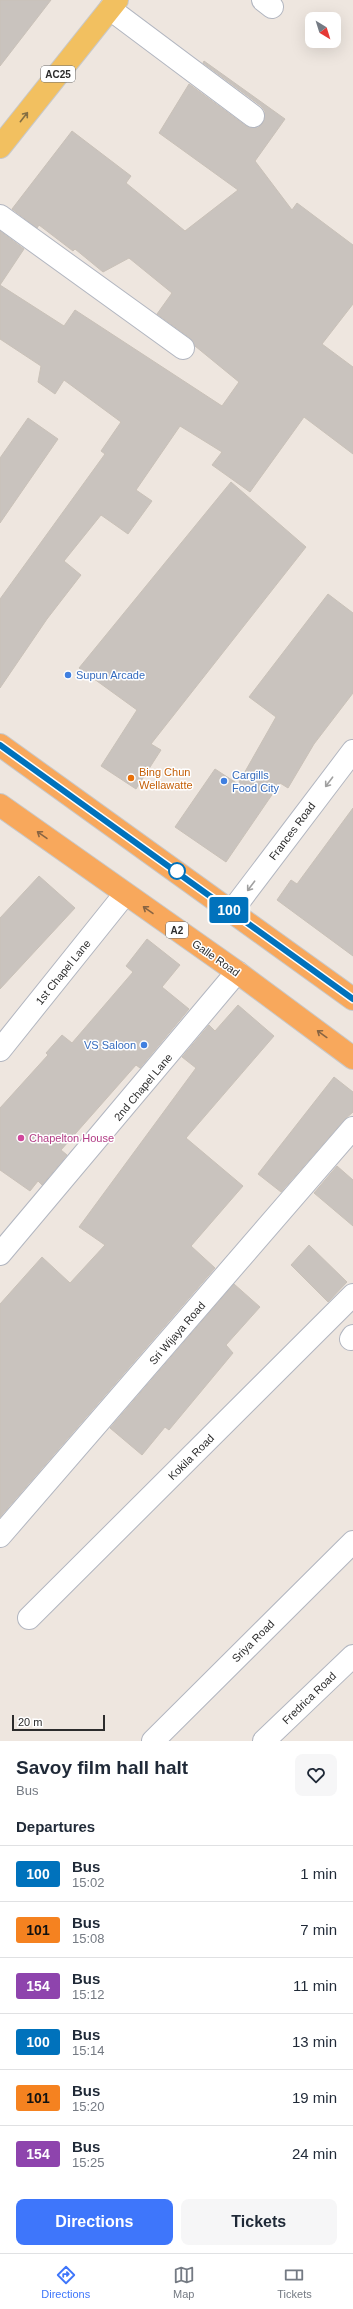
<!DOCTYPE html>
<html lang="en">
<head>
<meta charset="utf-8">
<style>
  body { margin:0; font-family:Arial,sans-serif; background:#f6f6f7; color:#1f2937; height:100vh; display:flex; flex-direction:column; font-size:15px; white-space:nowrap }
  * { box-sizing:border-box; margin:0 }
  p { font-size:13px; color:#747a83 }
  .icon { flex:none; width:22px; height:22px; fill:none; stroke:currentColor; stroke-width:2; stroke-linecap:round; stroke-linejoin:round }
  .map { position:relative; height:1741px; overflow:hidden }
  .sheet { display:flex; flex-direction:column; background:#fff; flex:1 }
  .sheet>* { flex:none }
  .badge { padding:0 8px; border-radius:3px; font-size:14px; line-height:26px }
  .needle { width:26px; rotate:142deg }
  .tools { position:absolute; left:305px; top:12px; display:grid; gap:8px }
  .tools a { display:grid; place-items:center; width:36px; height:36px; border-radius:8px; background:#fff; box-shadow:0 4px 16px #0002; font-size:20px }
  .scale { position:absolute; left:12px; bottom:10px; width:93px; box-sizing:border-box; padding-left:4px; border:2px solid #2c2c2c; border-top:0; font-size:11px; line-height:14px; white-space:nowrap; color:#2c2c2c; -webkit-text-stroke:3px #fff; paint-order:stroke }
  .map>.badge { position:absolute; translate:-50% -50%; box-shadow:0 0 0 2px #fff }
  h2 { padding:0 16px; font-size:15px; line-height:36px }
  .round { display:grid; place-items:center; flex:none; width:42px; height:42px; border-radius:8px; background:#f6f6f7 }
  .overview { display:flex; align-items:center; justify-content:space-between; height:68px; padding:0 16px }
  h1 { font-size:19px; font-weight:700; line-height:30px }
  .primary-button { display:flex; gap:8px; margin-top:auto; padding:8px 16px }
  .primary-button a { flex:1; height:46px; border-radius:8px; background:#3e76fb; color:#fff; font-size:16px; font-weight:700; line-height:46px; text-align:center }
  .primary-button a+a { background:#f6f6f7; color:#1f2937 }
  ul { padding:0; list-style:none }
  li { display:flex; align-items:center; gap:12px; height:56px; padding:0 16px; border-top:1px solid #e0e1e3 }
  li div { flex:1 }
  li b { display:block; font-size:15px }
  li em { font-style:normal }
  li .badge { min-width:44px; font-weight:700; text-align:center }
  .menu { display:flex; justify-content:space-around; align-items:center; height:56px; border-top:1px solid #e0e1e3; background:#fff; font-size:11px; color:#747a83 }
  .menu a { display:grid; justify-items:center; gap:2px }
  .menu .selected { color:#3e76fb }
  .map>svg:first-child { display:block }
</style>
</head>
<body>
<div class="map">
<svg width="353" height="1741" viewBox="0 0 353 1741">
  <rect width="100%" height="100%" fill="#eee6df"/>
  <g fill="#c9c3be" stroke="#c9c1b8">
    <path d="M 0,0 L 51,0 L 0,66 Z"/>
    <path d="M 204,61 L 285,119 L 255,161 L 292,210 L 297,203 L 353,245 L 353,304 L 322,344 L 353,367 L 353,454 L 304,417 L 250,492 L 212,465 L 222,452 L 180,426 L 136,490 L 152,501 L 128,534 L 101,515 L 64,561 L 81,575 L 47,619 L 0,688 L 0,599 L 105,454 L 101,451 L 121,422 L 64,380 L 55,394 L 38,382 L 41,366 L 0,339 L 0,231 L 24,249 L 0,285 L 64,326 L 75,310 L 222,406 L 239,382 L 195,346 L 190,338 L 157,314 L 172,293 L 129,258 L 103,272 L 75,249 L 73,251 L 39,225 L 37,228 L 12,209 L 72,131 L 131,176 L 126,183 L 185,231 L 238,190 L 159,133 L 189,84 L 246,126 L 258,128 L 263,123 L 265,111 L 261,106 L 203,63 Z"/>
    <path d="M 28,418 L 58,439 L 0,523 L 0,458 Z"/>
    <path d="M 231,482 L 306,547 L 151,744 L 161,750 L 136,789 L 101,766 L 137,710 L 79,668 Z"/>
    <path d="M 328,594 L 353,613 L 353,693 L 314,744 L 288,788 L 280,783 L 226,862 L 175,827 L 215,769 L 238,784 L 276,717 L 249,697 Z"/>
    <path d="M 353,808 L 353,956 L 277,900 L 291,880 L 297,884 Z"/>
    <path d="M 39,876 L 75,908 L 0,989 L 0,918 Z"/>
    <path d="M 147,939 L 180,965 L 162,987 L 189,1009 L 140,1068 L 136,1065 L 61,1150 L 67,1155 L 42,1185 L 38,1181 L 30,1191 L 0,1170 L 0,1108 L 48,1055 L 46,1053 L 62,1035 L 72,1043 L 133,972 L 126,966 Z"/>
    <path d="M 238,1005 L 274,1036 L 186,1138 L 243,1186 L 191,1246 L 215,1268 L 0,1517 L 0,1304 L 42,1257 L 70,1283 L 105,1245 L 79,1227 L 196,1068 L 182,1057 L 209,1025 L 215,1031 Z"/>
    <path d="M 334,1077 L 353,1092 L 353,1112 L 344,1120 L 281,1192 L 258,1174 Z"/>
    <path d="M 337,1166 L 353,1180 L 353,1226 L 314,1193 Z"/>
    <path d="M 309,1245 L 347,1282 L 328,1302 L 291,1265 Z"/>
    <path d="M 234,1284 L 260,1307 L 226,1345 L 233,1353 L 169,1430 L 165,1427 L 142,1455 L 110,1428 Z"/>
  </g>
  <g fill="none" stroke-linecap="round" stroke-linejoin="round">
    <defs>
      <g id="minor">
        <path d="M 263,0 L 272,7"/>
        <path d="M 110,9 L 253,116"/>
        <path d="M 0,216 L 183,348"/>
        <path d="M 231,912 L 353,751"/>
        <path d="M 0,1050 L 125,894"/>
        <path d="M 0,1254 L 237,972"/>
        <path d="M 351,1339 L 353,1336"/>
        <path d="M 0,1536 L 353,1128"/>
        <path d="M 29,1618 L 353,1295"/>
        <path d="M 153,1741 L 353,1542"/>
        <path d="M 264,1741 L 353,1656"/>
      </g>
      <path id="primary" d="M 0,147 L 117,0"/>
      <g id="trunk">
        <path d="M 0,745 L 353,999"/>
        <path d="M 0,805 L 237,972 L 353,1058"/>
      </g>
    </defs>
    <use href="#minor" stroke="#b2b6c0" stroke-width="24"/>
    <use href="#primary" stroke="#c8c8c8" stroke-width="24"/>
    <use href="#trunk" stroke="#c8c8c8" stroke-width="24"/>
    <use href="#minor" stroke="#fff" stroke-width="22"/>
    <use href="#primary" stroke="#f2c060" stroke-width="22"/>
    <use href="#trunk" stroke="#f8a85c" stroke-width="22"/>
  </g>
  <defs><path id="oneway-shaft" d="M-6 0H5M1.5-3L5.5 0L1.5 3" fill="none" stroke-width="1.6" stroke-linecap="round" stroke-linejoin="round"/></defs>
  <use stroke="#856f43" href="#oneway-shaft" transform="translate(24 117) rotate(-52)"/>
  <g stroke="#a0a0a0">
    <use href="#oneway-shaft" transform="translate(329 782) rotate(127)"/>
    <use href="#oneway-shaft" transform="translate(251 886) rotate(127)"/>
  </g>
  <g stroke="#886442">
    <use href="#oneway-shaft" transform="translate(42 835) rotate(-145)"/>
    <use href="#oneway-shaft" transform="translate(148 910) rotate(-145)"/>
    <use href="#oneway-shaft" transform="translate(322 1034) rotate(-144)"/>
  </g>
  <g fill="none" stroke-linecap="round" stroke-linejoin="round">
    <defs>
      <path id="line" d="M 0,745 L 353,999"/>
    </defs>
    <use href="#line" stroke="#fff" stroke-width="9"/>
    <use href="#line" stroke="#0072bc" stroke-width="6"/>
  </g>
  <g fill="#3f7fe0" stroke="#fff" stroke-width="1.5">
    <circle cx="68" cy="675" r="4"/>
    <circle cx="224" cy="781" r="4"/>
    <circle cx="144" cy="1045" r="4"/>
  </g>
  <circle fill="#e8710a" stroke="#fff" stroke-width="1.5" cx="131" cy="778" r="4"/>
  <circle fill="#fff" stroke="#0072bc" stroke-width="2" cx="177" cy="871" r="8"/>
  <circle fill="#d1479c" stroke="#fff" stroke-width="1.5" cx="21" cy="1138" r="4"/>
  <g text-anchor="middle" dominant-baseline="central" stroke-width="3" stroke-linejoin="round" paint-order="stroke">
    <g fill="#fff" stroke="#6b6b6b" stroke-width="1">
      <rect x="41" y="66" width="34" height="16" rx="3"/>
      <rect x="166" y="922" width="22" height="16" rx="3"/>
    </g>
    <g font-size="10" font-weight="bold" fill="#2c2c2c">
      <text x="58" y="74">AC25</text>
      <text x="177" y="930">A2</text>
    </g>
    <g font-size="11" fill="#366cbe" stroke="#fff" text-anchor="start">
      <text x="76" y="675">Supun Arcade</text>
      <text x="232" y="775">Cargills<tspan x="232" dy="13">Food City</tspan></text>
      <text x="136" y="1045" text-anchor="end">VS Saloon</text>
    </g>
    <g font-size="11" fill="#c56008" stroke="#fff" text-anchor="start">
      <text x="139" y="772">Bing Chun<tspan x="139" dy="13">Wellawatte</tspan></text>
    </g>
    <g font-size="11" fill="#2c2c2c" stroke="#fff">
      <text transform="translate(292 831) rotate(-53)">Frances Road</text>
      <text transform="translate(216 958) rotate(35)">Galle Road</text>
      <text transform="translate(63 972) rotate(-51)">1st Chapel Lane</text>
      <text transform="translate(143 1087) rotate(-50)">2nd Chapel Lane</text>
      <text transform="translate(177 1333) rotate(-49)">Sri Wijaya Road</text>
      <text transform="translate(191 1457) rotate(-45)">Kokila Road</text>
      <text transform="translate(253 1641) rotate(-45)">Sriya Road</text>
      <text transform="translate(309 1698) rotate(-44)">Fredrica Road</text>
    </g>
    <g font-size="11" fill="#b23c85" stroke="#fff" text-anchor="start">
      <text x="29" y="1138">Chapelton House</text>
    </g>
  </g>
</svg>
<div class="tools">
<a><svg class="needle" viewBox="-14 -14 28 28"><path d="M0-13l5 13h-10z" fill="#e53935"/><path d="M0 13l5-13h-10z" fill="#747a83"/></svg></a>
</div>
<div class="scale">20 m</div>
<b class="badge" style="left:229px;top:910px;background:#0072bc;color:#fff">100</b>
</div>
<section class="sheet">
<div class="overview"><div><h1>Savoy film hall halt</h1><p>Bus</p></div><a class="round"><svg class="icon" aria-label="heart" viewBox="0 0 24 24"><path d="M12 20l-8-8c-3-5 5-10 8-4 3-6 11-1 8 4z"/></svg></a></div>
<h2>Departures</h2>
<ul>
<li><span class="badge" style="background:#0072bc;color:#fff">100</span><div><b>Bus</b><p>15:02</p></div><em>1 min</em></li>
<li><span class="badge" style="background:#f58220;color:#111">101</span><div><b>Bus</b><p>15:08</p></div><em>7 min</em></li>
<li><span class="badge" style="background:#8e44ad;color:#fff">154</span><div><b>Bus</b><p>15:12</p></div><em>11 min</em></li>
<li><span class="badge" style="background:#0072bc;color:#fff">100</span><div><b>Bus</b><p>15:14</p></div><em>13 min</em></li>
<li><span class="badge" style="background:#f58220;color:#111">101</span><div><b>Bus</b><p>15:20</p></div><em>19 min</em></li>
<li><span class="badge" style="background:#8e44ad;color:#fff">154</span><div><b>Bus</b><p>15:25</p></div><em>24 min</em></li>
</ul>
<div class="primary-button"><a>Directions</a><a>Tickets</a></div>
</section>
<nav class="menu">
<a class="selected"><svg class="icon" aria-label="directions" viewBox="0 0 24 24"><path d="M12 3l9 9-9 9-9-9zM9 14v-3h6M13 9l2 2-2 2"/></svg>Directions</a>
<a><svg class="icon" aria-label="map" viewBox="0 0 24 24"><path d="M3 6l6-2 6 2 6-2v14l-6 2-6-2-6 2zM9 4v14M15 6v14"/></svg>Map</a>
<a><svg class="icon" aria-label="tickets" viewBox="0 0 24 24"><path d="M3 7h18v10H3zM15 7v10"/></svg>Tickets</a>
</nav>
</body>
</html>
